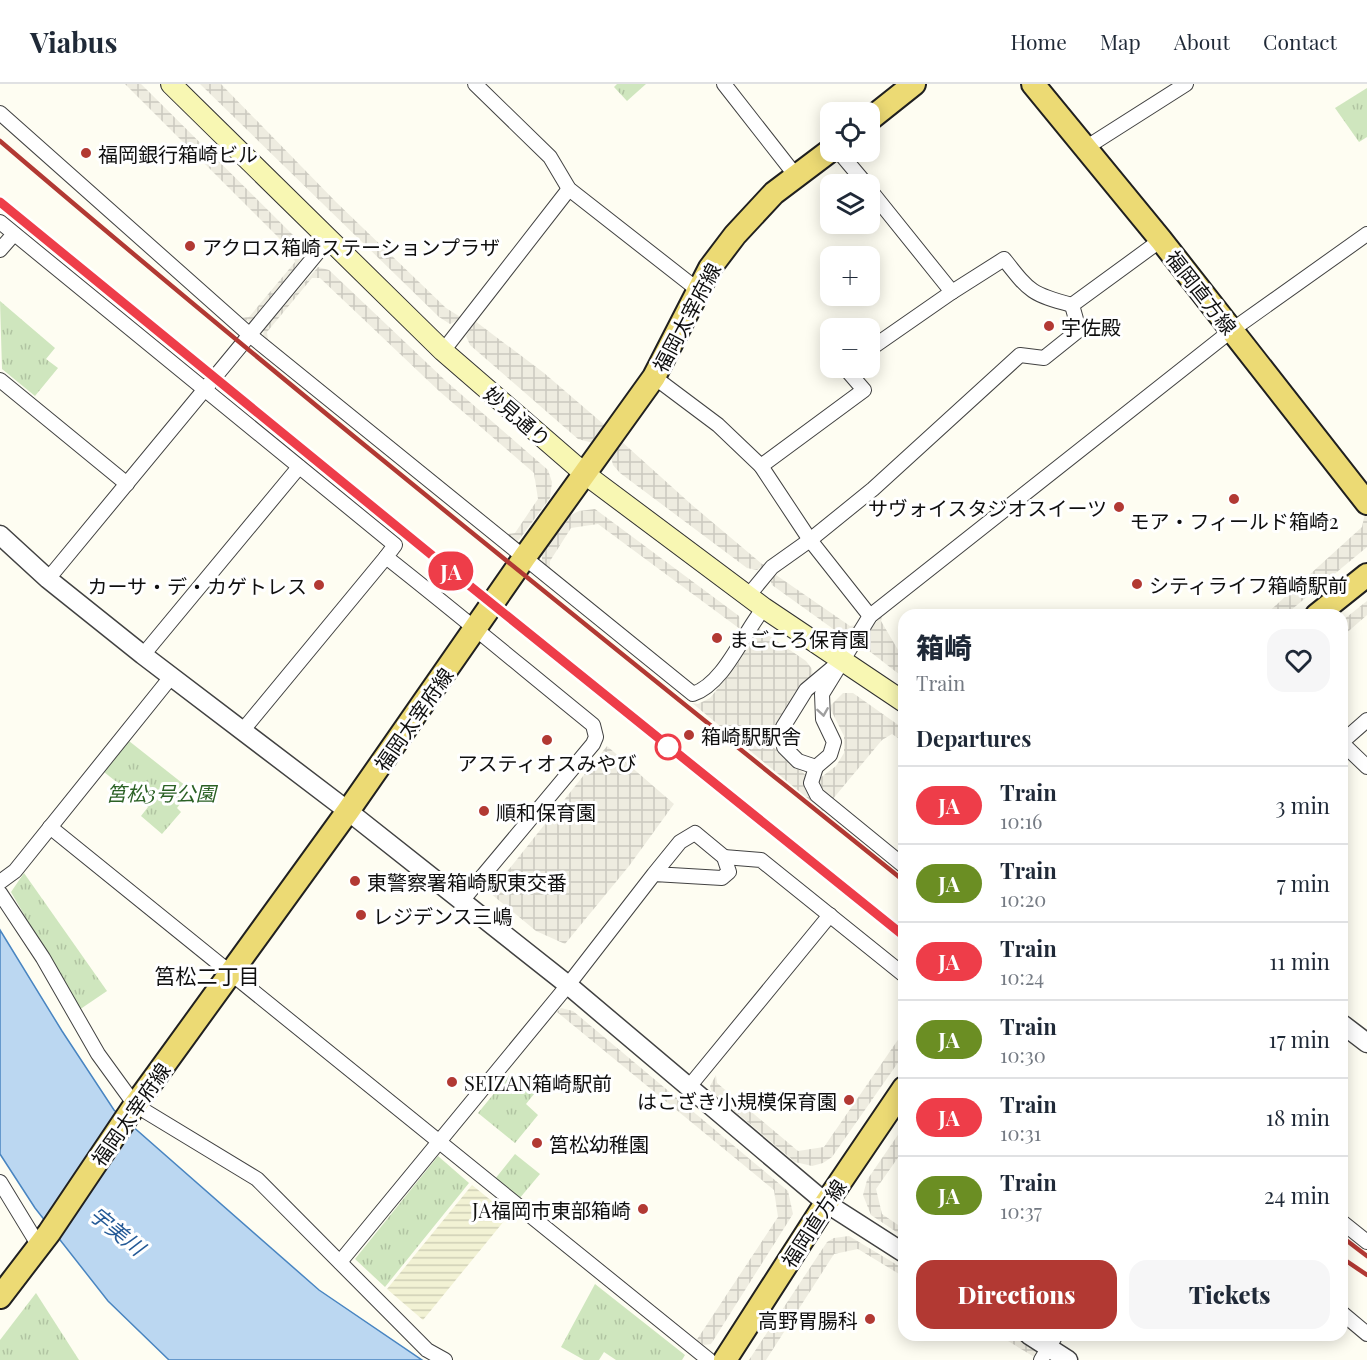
<!DOCTYPE html>
<html lang="en">
<head>
<meta charset="utf-8">
<style>
  body { margin:0; font-family:"Playfair Display","Noto Sans JP",serif; background:#f6f6f7; color:#1f2937; height:100vh; display:flex; flex-direction:column; font-size:22px; white-space:nowrap }
  * { box-sizing:border-box; margin:0 }
  p { font-size:20px; color:#747a83 }
  .icon { flex:none; width:33px; height:33px; fill:none; stroke:currentColor; stroke-width:2; stroke-linecap:round; stroke-linejoin:round }
  .map { position:relative; flex:1; overflow:hidden }
  .sheet { position:absolute; left:898px; top:525px; width:450px; height:732px; display:flex; flex-direction:column; background:#fff; border-radius:18px; box-shadow:0 3px 15px #0003 }
  .sheet>* { flex:none }
  .badge { padding:0 12px; border-radius:20px; font-size:21px; line-height:39px }
  .tools { position:absolute; left:820px; top:18px; display:grid; gap:12px }
  .tools a { display:grid; place-items:center; width:60px; height:60px; border-radius:12px; background:#fff; box-shadow:0 3px 15px #0003; font-size:30px }
  .map>.badge { position:absolute; translate:-50% -50%; box-shadow:0 0 0 3px #fff }
  h2 { padding:0 18px; font-size:22px; line-height:54px }
  .round { display:grid; place-items:center; flex:none; width:63px; height:63px; border-radius:18px; background:#f6f6f7 }
  .overview { display:flex; align-items:center; justify-content:space-between; height:102px; padding:0 18px }
  h1 { font-size:28px; font-weight:800; line-height:45px }
  .button { display:flex; gap:12px; margin-top:auto; padding:12px 18px }
  .button a { flex:1; height:69px; border-radius:18px; background:#b23933; color:#fff; font-size:24px; font-weight:800; line-height:69px; text-align:center }
  .button a+a { background:#f6f6f7; color:#1f2937 }
  ul { padding:0; list-style:none }
  li { display:flex; align-items:center; gap:18px; height:78px; padding:0 18px; border-top:2px solid #e0e1e3 }
  li div { flex:1 }
  li b { display:block; font-size:22px }
  li em { font-style:normal }
  li .badge { min-width:66px; font-weight:700; text-align:center }
  header { display:flex; align-items:center; gap:36px; box-sizing:border-box; height:84px; padding:0 30px; background:#fff; border-bottom:2px solid #e0e1e3 }
  header strong { font-size:28px }
  nav { display:flex; gap:33px; margin-inline-start:auto; font-size:21px }
  .map>svg:first-child { display:block }
</style>
</head>
<body>
<header>
<strong>Viabus</strong>
<nav><a>Home</a><a>Map</a><a>About</a><a>Contact</a></nav>
</header>
<div class="map">
<svg width="1367" height="1276" viewBox="0 0 1367 1276">
  <defs>
    <pattern id="farmland-rules" width="6" height="5" patternUnits="userSpaceOnUse" patternTransform="scale(1.5)"><rect width="6" height="5" fill="#f2f2d4"/><path d="M0 2.5h6" fill="none" stroke="#ceceb5"/></pattern>
    <pattern id="grass-tufts" width="24" height="20" patternUnits="userSpaceOnUse" patternTransform="scale(1.5)"><rect width="24" height="20" fill="#cfe6be"/><path d="M3 7l-1-3M5 7V3M7 7l1-3M15 17l-1-3M17 17v-4M19 17l1-3" fill="none" stroke="#b1c4a2"/></pattern>
    <pattern id="plaza-grid" width="8" height="8" patternUnits="userSpaceOnUse" patternTransform="scale(1.5)"><rect width="8" height="8" fill="#eeece0"/><path d="M0 4h8M4 0v8" fill="none" stroke="#cbc9bf"/></pattern>
  </defs>
  <rect width="100%" height="100%" fill="#fefdf2"/>
  <path fill="url(#farmland-rules)" d="M 472,1101 L 509,1131 L 423,1236 L 387,1205 Z"/>
  <g fill="url(#grass-tufts)">
    <path d="M 617,0 L 646,0 L 627,17 L 614,3 Z"/>
    <path d="M 1367,4 L 1367,53 L 1359,58 L 1335,24 Z"/>
    <path d="M 0,217 L 55,264 L 46,275 L 58,284 L 35,312 L 2,285 Z"/>
    <path d="M 129,657 L 191,706 L 177,724 L 181,728 L 162,750 L 141,732 L 148,723 L 104,688 Z"/>
    <path d="M 24,789 L 107,907 L 79,926 L 11,808 Z"/>
    <path d="M 510,990 L 534,1010 L 526,1020 L 538,1031 L 515,1059 L 478,1029 Z"/>
    <path d="M 515,1070 L 540,1090 L 519,1115 L 495,1095 Z"/>
    <path d="M 438,1072 L 469,1099 L 385,1203 L 355,1175 Z"/>
    <path d="M 595,1200 L 685,1271 L 682,1276 L 616,1276 L 604,1268 L 599,1276 L 584,1276 L 561,1263 Z"/>
    <path d="M 36,1209 L 79,1276 L 0,1276 L 0,1256 Z"/>
  </g>
  <g fill="url(#plaza-grid)">
    <path d="M 125,0 L 141,0 L 303,161 L 304,170 L 298,180 L 250,238 L 241,234 L 249,233 L 295,178 L 294,169 Z"/>
    <path d="M 200,0 L 221,0 L 336,118 L 446,224 L 462,234 L 450,240 L 439,233 Z"/>
    <path d="M 318,183 L 329,186 L 447,298 L 548,386 L 552,398 L 550,414 L 518,457 L 507,450 L 515,449 L 538,415 L 534,389 L 439,307 L 320,194 L 312,194 L 267,248 L 268,256 L 263,252 L 264,245 Z"/>
    <path d="M 475,237 L 544,289 L 608,344 L 593,359 L 578,355 L 470,261 L 466,252 Z"/>
    <path d="M 621,357 L 692,421 L 762,480 L 766,480 L 757,486 L 747,484 L 620,389 L 613,381 L 611,373 Z"/>
    <path d="M 595,425 L 739,532 L 740,545 L 598,440 L 571,444 L 550,477 L 550,485 L 542,478 L 542,471 L 571,431 L 579,427 Z"/>
    <path d="M 1365,429 L 1367,432 L 1367,463 L 1285,531 L 1265,531 L 1362,443 Z"/>
    <path d="M 775,487 L 776,491 L 850,542 L 857,541 L 846,550 L 836,547 L 772,501 L 770,495 Z"/>
    <path d="M 1367,517 L 1367,531 L 1343,552 L 1343,536 Z"/>
    <path d="M 882,530 L 881,537 L 904,576 L 904,594 L 864,563 L 865,553 Z"/>
    <path d="M 759,545 L 806,577 L 812,585 L 813,593 L 797,609 L 769,653 L 773,663 L 807,692 L 826,724 L 823,727 L 692,619 L 698,620 L 710,614 L 736,582 Z"/>
    <path d="M 843,609 L 853,609 L 904,645 L 904,658 L 892,650 L 882,656 L 832,716 L 818,699 L 820,694 L 836,682 L 844,669 L 844,652 L 831,626 L 831,621 Z"/>
    <path d="M 607,662 L 674,720 L 629,782 L 565,860 L 536,847 L 490,809 Z"/>
    <path d="M 561,924 L 573,927 L 788,1107 L 793,1130 L 711,1260 L 704,1261 L 696,1257 L 778,1133 L 774,1106 L 557,928 Z"/>
    <path d="M 904,947 L 904,970 L 832,1073 L 823,1079 L 812,1082 L 795,1078 L 712,1008 L 710,1002 L 716,991 L 717,999 L 798,1067 L 824,1063 Z"/>
    <path d="M 904,1042 L 904,1065 L 876,1105 L 882,1130 L 904,1145 L 904,1153 L 871,1131 L 863,1111 L 867,1096 Z"/>
    <path d="M 849,1152 L 904,1185 L 904,1193 L 858,1165 L 834,1170 L 766,1276 L 749,1276 L 827,1158 L 834,1154 Z"/>
    <path d="M 998,1251 L 1011,1251 L 1034,1265 L 1038,1271 L 1036,1274 Z"/>
  </g>
  <path fill="#bbd7f1" stroke="#4985c1" stroke-width="1.5" d="M 0,846 L 62,947 L 114,1026 L 319,1206 L 422,1276 L 169,1276 L 108,1217 L 35,1124 L 0,1070 Z"/>
  <g fill="none" stroke-linecap="round" stroke-linejoin="round">
    <defs>
      <g id="minor">
        <path d="M 475,0 L 550,73 L 569,105 L 698,206"/>
        <path d="M 724,0 L 796,92"/>
        <path d="M 0,29 L 251,252 L 693,610 C 725,599 743,549 764,524"/>
        <path d="M 1087,63 L 1186,0"/>
        <path d="M 839,68 L 866,100"/>
        <path d="M 870,106 L 952,208 L 870,265"/>
        <path d="M 0,138 L 395,461 L 386,473 C 456,528 524,585 593,641 L 596,653 L 593,660 L 461,818"/>
        <path d="M 0,166 L 14,150"/>
        <path d="M 952,208 L 1004,175 C 1030,208 1031,210 1072,221"/>
        <path d="M 443,267 L 569,105"/>
        <path d="M 654,293 L 718,341 L 761,382 L 810,456 L 870,532"/>
        <path d="M 0,296 L 127,400"/>
        <path d="M 761,382 L 864,306 L 845,284"/>
        <path d="M 48,495 L 328,156"/>
        <path d="M 748,512 L 772,483 L 810,456 L 873,405 L 1020,271 L 1044,274 L 1079,246 L 1072,221 L 1161,156"/>
        <path d="M 143,571 L 299,383"/>
        <path d="M 843,575 L 806,606 L 783,643 L 784,663 L 798,677 L 816,683 L 830,671 L 834,658 L 823,635 L 822,610 L 870,532 L 1232,246 L 1367,150"/>
        <path d="M 243,646 L 386,473"/>
        <path d="M 1342,658 L 1367,636"/>
        <path d="M 1342,659 L 1367,683"/>
        <path d="M 816,683 L 811,699 L 817,711 L 904,782"/>
        <path d="M 50,743 L 709,1276"/>
        <path d="M 724,773 L 761,776 L 904,891"/>
        <path d="M 0,798 L 15,787 L 171,593"/>
        <path d="M 0,809 L 43,874 L 98,970 L 135,1021 L 257,1095 L 427,1266 L 445,1276"/>
        <path d="M 688,1004 L 830,831"/>
        <path d="M 0,1098 L 39,1162"/>
        <path d="M 1342,1138 L 1367,1158"/>
        <path d="M 340,1178 L 568,901 L 654,790 L 680,758 L 695,749 L 724,773 L 729,788 L 722,794 L 654,790"/>
        <path d="M 1342,1229 L 1367,1250"/>
        <path d="M 1041,1276 L 1056,1251"/>
      </g>
      <g id="tertiary">
        <path d="M 0,451 L 48,495 L 143,571 L 348,727 L 568,901 L 826,1119 L 904,1169"/>
        <path d="M 1342,940 L 1367,959"/>
        <path d="M 1029,1251 L 1068,1276"/>
      </g>
      <path id="secondary" d="M 171,0 L 443,267 L 585,390 L 764,524 L 904,618"/>
      <g id="primary">
        <path d="M 1033,0 L 1161,156 L 1367,419"/>
        <path d="M 870,35 L 914,0"/>
        <path d="M 1317,531 L 1367,491"/>
        <path d="M 0,1213 L 49,1149 L 135,1021 L 348,727 L 524,474 L 654,293 L 710,184 L 735,151 L 774,109 L 831,66"/>
        <path d="M 725,1276 L 826,1119 L 904,1004"/>
      </g>
    </defs>
    <use href="#minor" stroke="#424242" stroke-width="16"/>
    <use href="#tertiary" stroke="#424242" stroke-width="21"/>
    <use href="#secondary" stroke="#313131" stroke-width="22"/>
    <use href="#primary" stroke="#202020" stroke-width="26"/>
    <use href="#minor" stroke="#fff" stroke-width="14"/>
    <use href="#tertiary" stroke="#fff" stroke-width="18"/>
    <use href="#secondary" stroke="#f8f7b3" stroke-width="20"/>
    <use href="#primary" stroke="#ecda74" stroke-width="22"/>
    <g stroke="#b23933" stroke-width="4.5">
      <path d="M 0,57 C 296,310 601,553 904,797"/>
      <path d="M 0,118 L 421,463 L 904,852"/>
      <path d="M 1342,1153 L 1367,1172"/>
      <path d="M 1342,1174 L 1367,1191"/>
    </g>
  </g>
  <defs><path id="oneway-chevron" d="M-2-3.5L2.5 0L-2 3.5" fill="none" stroke-width="1.6" stroke-linecap="round" stroke-linejoin="round" transform="scale(1.5)"/></defs>
  <use stroke="#9f9f9f" href="#oneway-chevron" transform="translate(823 628) rotate(81)"/>
  <g fill="none" stroke-linecap="round" stroke-linejoin="round">
    <defs>
      <path id="line" d="M 0,118 L 439,477 L 904,852"/>
    </defs>
    <use href="#line" stroke="#fff" stroke-width="14"/>
    <use href="#line" stroke="#ee3d49" stroke-width="9"/>
  </g>
  <g fill="#b23933" stroke="#fff" stroke-width="2">
    <circle cx="86" cy="69" r="6"/>
    <circle cx="190" cy="162" r="6"/>
    <circle cx="1049" cy="242" r="6"/>
    <circle cx="1234" cy="415" r="6"/>
    <circle cx="1119" cy="423" r="6"/>
    <circle cx="1137" cy="500" r="6"/>
    <circle cx="319" cy="501" r="6"/>
    <circle cx="717" cy="554" r="6"/>
    <circle cx="689" cy="651" r="6"/>
    <circle cx="547" cy="656" r="6"/>
    <circle cx="484" cy="727" r="6"/>
    <circle cx="355" cy="797" r="6"/>
    <circle cx="361" cy="831" r="6"/>
    <circle cx="452" cy="998" r="6"/>
    <circle cx="849" cy="1016" r="6"/>
    <circle cx="537" cy="1059" r="6"/>
    <circle cx="643" cy="1125" r="6"/>
    <circle cx="870" cy="1235" r="6"/>
  </g>
  <circle fill="#fff" stroke="#ee3d49" stroke-width="3" cx="668" cy="663" r="12"/>
  <g text-anchor="middle" dominant-baseline="central" stroke-width="6" stroke-linejoin="round" paint-order="stroke">
    <g font-size="20" fill="#0f0f0f" stroke="#fff" text-anchor="start">
      <text x="98" y="69">福岡銀行箱崎ビル</text>
      <text x="202" y="162">アクロス箱崎ステーションプラザ</text>
      <text x="1061" y="242">宇佐殿</text>
      <text x="1107" y="423" text-anchor="end">サヴォイスタジオスイーツ</text>
      <text x="1234" y="436" text-anchor="middle">モア・フィールド箱崎2</text>
      <text x="1149" y="500">シティライフ箱崎駅前</text>
      <text x="307" y="501" text-anchor="end">カーサ・デ・カゲトレス</text>
      <text x="729" y="554">まごころ保育園</text>
      <text x="701" y="651">箱崎駅駅舎</text>
      <text x="547" y="678" text-anchor="middle">アスティオスみやび</text>
      <text x="496" y="727">順和保育園</text>
      <text x="367" y="797">東警察署箱崎駅東交番</text>
      <text x="373" y="831">レジデンス三嶋</text>
      <text x="464" y="998">SEIZAN箱崎駅前</text>
      <text x="837" y="1016" text-anchor="end">はこざき小規模保育園</text>
      <text x="549" y="1059">筥松幼稚園</text>
      <text x="631" y="1125" text-anchor="end">JA福岡市東部箱崎</text>
      <text x="858" y="1235" text-anchor="end">高野胃腸科</text>
    </g>
    <g font-size="20" fill="#0f0f0f" stroke="#fff">
      <text transform="translate(1202 208) rotate(52)">福岡直方線</text>
      <text transform="translate(686 233) rotate(-62)">福岡太宰府線</text>
      <text transform="translate(518 332) rotate(41)">妙見通り</text>
      <text transform="translate(413 635) rotate(-55)">福岡太宰府線</text>
      <text transform="translate(130 1030) rotate(-55)">福岡太宰府線</text>
      <text transform="translate(813 1139) rotate(-57)">福岡直方線</text>
    </g>
    <g font-size="20" font-style="italic" fill="#2b6125" stroke="#fff">
      <text x="161" y="708">筥松3号公園</text>
    </g>
    <g font-size="21" fill="#0f0f0f" stroke="#fff">
      <text x="207" y="891">筥松二丁目</text>
    </g>
    <g font-size="21" font-style="italic" fill="#235996" stroke="#fff">
      <text transform="translate(118 1146) rotate(39)">宇美川</text>
    </g>
  </g>
</svg>
<div class="tools">
<a><svg class="icon" aria-label="locate" viewBox="0 0 24 24"><circle cx="12" cy="12" r="6"/><path d="M12 2v4M12 18v4M2 12h4M18 12h4"/></svg></a>
<a><svg class="icon" aria-label="layers" viewBox="0 0 24 24"><path d="M12 4l9 5-9 5-9-5zM3 14l9 5 9-5"/></svg></a>
<a>+</a>
<a>−</a>
</div>
<b class="badge" style="left:451px;top:487px;background:#ee3d49;color:#fff">JA</b>
<section class="sheet">
<div class="overview"><div><h1>箱崎</h1><p>Train</p></div><a class="round"><svg class="icon" aria-label="heart" viewBox="0 0 24 24"><path d="M12 20l-8-8c-3-5 5-10 8-4 3-6 11-1 8 4z"/></svg></a></div>
<h2>Departures</h2>
<ul>
<li><span class="badge" style="background:#ee3d49;color:#fff">JA</span><div><b>Train</b><p>10:16</p></div><em>3 min</em></li>
<li><span class="badge" style="background:#6b8e23;color:#fff">JA</span><div><b>Train</b><p>10:20</p></div><em>7 min</em></li>
<li><span class="badge" style="background:#ee3d49;color:#fff">JA</span><div><b>Train</b><p>10:24</p></div><em>11 min</em></li>
<li><span class="badge" style="background:#6b8e23;color:#fff">JA</span><div><b>Train</b><p>10:30</p></div><em>17 min</em></li>
<li><span class="badge" style="background:#ee3d49;color:#fff">JA</span><div><b>Train</b><p>10:31</p></div><em>18 min</em></li>
<li><span class="badge" style="background:#6b8e23;color:#fff">JA</span><div><b>Train</b><p>10:37</p></div><em>24 min</em></li>
</ul>
<div class="button"><a>Directions</a><a>Tickets</a></div>
</section>
</div>
</body>
</html>
